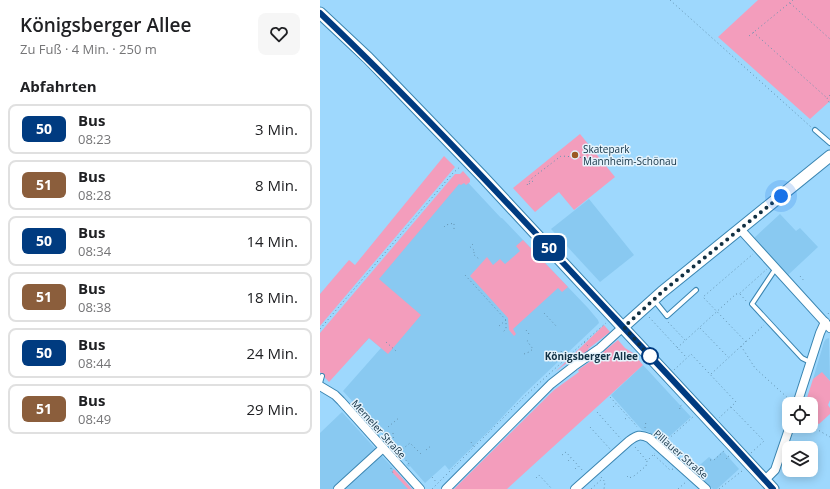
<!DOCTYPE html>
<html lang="de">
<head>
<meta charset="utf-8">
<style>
  body { margin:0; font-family:"Open Sans",sans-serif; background:#f6f6f6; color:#202124; height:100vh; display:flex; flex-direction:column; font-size:15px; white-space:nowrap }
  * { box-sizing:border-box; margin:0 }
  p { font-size:13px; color:#757577 }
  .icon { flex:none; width:22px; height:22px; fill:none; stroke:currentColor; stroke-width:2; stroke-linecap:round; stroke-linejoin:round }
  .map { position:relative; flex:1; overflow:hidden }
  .sheet { display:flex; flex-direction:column; background:#fff; width:320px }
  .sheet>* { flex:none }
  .badge { padding:0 8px; border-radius:6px; font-size:14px; line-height:26px }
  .controls { position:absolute; left:462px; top:397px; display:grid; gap:8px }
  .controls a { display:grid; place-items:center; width:36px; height:36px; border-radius:8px; background:#fff; box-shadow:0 2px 10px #0003; font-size:20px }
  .you { position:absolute; width:20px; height:20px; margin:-10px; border:3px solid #fff; border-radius:50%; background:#1a73e8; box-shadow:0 0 0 6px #1a73e833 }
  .map>.badge { position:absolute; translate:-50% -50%; box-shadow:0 0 0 2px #fff }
  h2 { padding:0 20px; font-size:15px; line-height:36px }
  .round { display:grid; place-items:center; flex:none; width:42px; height:42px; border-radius:8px; background:#f6f6f6 }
  .headline { display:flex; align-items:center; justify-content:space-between; height:68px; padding:0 20px }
  h1 { font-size:19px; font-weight:600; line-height:30px }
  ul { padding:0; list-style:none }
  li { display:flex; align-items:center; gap:12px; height:50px; margin:0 8px 6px; padding:0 12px; border:2px solid #e0e0e0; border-radius:8px }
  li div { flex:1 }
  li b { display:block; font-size:15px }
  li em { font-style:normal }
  li .badge { min-width:44px; font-weight:700; text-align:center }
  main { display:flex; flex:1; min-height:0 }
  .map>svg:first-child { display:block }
</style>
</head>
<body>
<main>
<section class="sheet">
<div class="headline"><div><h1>Königsberger Allee</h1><p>Zu Fuß · 4 Min. · 250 m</p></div><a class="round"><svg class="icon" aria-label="heart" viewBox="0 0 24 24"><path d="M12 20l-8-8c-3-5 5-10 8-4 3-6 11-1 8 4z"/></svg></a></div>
<h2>Abfahrten</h2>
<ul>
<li><span class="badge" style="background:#003b80;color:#fff">50</span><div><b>Bus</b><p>08:23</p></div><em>3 Min.</em></li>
<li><span class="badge" style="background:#8b5e3c;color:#fff">51</span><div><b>Bus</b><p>08:28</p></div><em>8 Min.</em></li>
<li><span class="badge" style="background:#003b80;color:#fff">50</span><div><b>Bus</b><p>08:34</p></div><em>14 Min.</em></li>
<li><span class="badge" style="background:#8b5e3c;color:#fff">51</span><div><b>Bus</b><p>08:38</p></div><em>18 Min.</em></li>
<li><span class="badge" style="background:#003b80;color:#fff">50</span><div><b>Bus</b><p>08:44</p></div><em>24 Min.</em></li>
<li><span class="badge" style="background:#8b5e3c;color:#fff">51</span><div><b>Bus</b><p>08:49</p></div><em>29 Min.</em></li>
</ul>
</section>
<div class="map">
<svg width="510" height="489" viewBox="0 0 510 489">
  <rect width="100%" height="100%" fill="#9ed8fd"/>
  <g fill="#89c9f1">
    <path d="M 140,174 L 181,218 L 182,218 L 268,308 L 278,320 L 279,323 L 277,325 L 203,395 L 173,427 L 129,470 L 125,465 L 105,483 L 90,466 L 89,467 L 86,465 L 88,463 L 23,391 L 61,348 L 49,338 L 37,351 L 0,336 Z"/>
    <path d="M 269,199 L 314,255 L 280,282 L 231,229 Z"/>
    <path d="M 460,214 L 476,231 L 480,228 L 498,247 L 468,275 L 434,238 Z"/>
    <path d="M 509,338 L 510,381 L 502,373 L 493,379 L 504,342 L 506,339 Z"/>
    <path d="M 323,365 L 371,417 L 342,443 L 329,432 L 322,430 L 291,395 Z"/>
    <path d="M 22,412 L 92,489 L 0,489 L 0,433 Z"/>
    <path d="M 403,451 L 419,469 L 397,489 L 393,489 L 373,471 L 389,457 L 393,460 Z"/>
  </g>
  <g fill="#f39dbc">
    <path d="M 438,0 L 510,0 L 510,101 L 490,119 L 398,37 Z"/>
    <path d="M 260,134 L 295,177 L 254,210 L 239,192 L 215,212 L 193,188 Z"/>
    <path d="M 124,156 L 135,167 L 0,326 L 0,294 L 29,260 L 35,265 Z"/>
    <path d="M 143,171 L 150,179 L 150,182 L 146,185 L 144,183 L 141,185 L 139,184 L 59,279 L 101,315 L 68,354 L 49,338 L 9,382 L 0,372 L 0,333 L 135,174 L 140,174 Z"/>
    <path d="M 203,240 L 248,287 L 242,292 L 238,288 L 193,329 L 196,334 L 194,336 L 189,330 L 188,318 L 150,276 L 167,257 L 173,265 L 180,259 L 185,264 L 200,251 L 196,246 Z"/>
    <path d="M 284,325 L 290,332 L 268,349 L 270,351 L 264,354 L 263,353 L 248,362 L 235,372 Z"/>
    <path d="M 298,340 L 305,348 L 313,353 L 323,365 L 187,489 L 134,489 L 234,390 L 259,372 L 258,370 L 278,356 Z"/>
    <path d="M 502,372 L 510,381 L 510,400 L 508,405 L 510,408 L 510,414 L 499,424 L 491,421 L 491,404 L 485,404 L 493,379 Z"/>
    <path d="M 74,469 L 92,489 L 88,489 L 72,472 Z"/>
  </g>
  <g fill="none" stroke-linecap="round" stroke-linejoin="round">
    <defs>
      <g id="lane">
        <path d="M 495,130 L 510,143"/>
        <path d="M 456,268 L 432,304 L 482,358 L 490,362"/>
        <path d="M 334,300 L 347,316 L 376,290"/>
        <path d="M 0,383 L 2,376"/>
      </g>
      <g id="street">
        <path d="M 420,229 L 510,328"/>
        <path d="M 0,386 L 15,395 L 21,401 L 100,489"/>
        <path d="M 477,404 L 500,333 L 505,322"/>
        <path d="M 445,480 L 455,470 L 470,426"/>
        <path d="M 18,489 L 63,448"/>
        <path d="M 126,489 L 231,384 L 254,366 L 280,348 L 303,327"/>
        <path d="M 255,489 L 309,441 C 317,435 320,434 329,438 L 386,489"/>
      </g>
      <g id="secondary">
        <path d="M 0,13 L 48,58 L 162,176 L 453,489"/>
        <path d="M 303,327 L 342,292 L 510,156"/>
      </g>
    </defs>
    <use href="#lane" stroke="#3a85b1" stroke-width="6"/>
    <use href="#street" stroke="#3a85b1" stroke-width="10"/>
    <use href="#secondary" stroke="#3a85b1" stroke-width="13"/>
    <g stroke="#6291ae" stroke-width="1" stroke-dasharray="1 3" stroke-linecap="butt">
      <path d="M 350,0 L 491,127"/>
      <path d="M 470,3 L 510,39"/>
      <path d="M 433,32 L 507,98"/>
      <path d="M 429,36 L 473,0"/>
      <path d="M 510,95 L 507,98 L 510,104"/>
      <path d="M 209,184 L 213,181"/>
      <path d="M 207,185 L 211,179 L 241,156 L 270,158"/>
      <path d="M 124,227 L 126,225 L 134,223 L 134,230"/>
      <path d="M 153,244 L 150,247 L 155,251 L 153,254 L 159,259"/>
      <path d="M 145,275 L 186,320 L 186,329 L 183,332"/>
      <path d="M 480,276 L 485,282"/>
      <path d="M 420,294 L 427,302"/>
      <path d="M 224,313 L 237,327"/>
      <path d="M 508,314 L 510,311"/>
      <path d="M 329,317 L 366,357"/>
      <path d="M 348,322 L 365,340"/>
      <path d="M 179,326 L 186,320"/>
      <path d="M 380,328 L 408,357"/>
      <path d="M 0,329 L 133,173 L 141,166"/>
      <path d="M 206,330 L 209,334"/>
      <path d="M 66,342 L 76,351"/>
      <path d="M 264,342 L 269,347"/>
      <path d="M 426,342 L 383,297 L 433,254"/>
      <path d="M 421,346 L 435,368 L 470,400"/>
      <path d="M 357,348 L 416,294 L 419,294 L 447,269"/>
      <path d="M 241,351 L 242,353"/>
      <path d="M 204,354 L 209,352 L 213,349 L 207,341 L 209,339"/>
      <path d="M 354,370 L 371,354 L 416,402 L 399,418"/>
      <path d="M 391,374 L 444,325"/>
      <path d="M 290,397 L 314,423 L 317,427"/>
      <path d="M 293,407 L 296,404"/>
      <path d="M 411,407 L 444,441 L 431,453"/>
      <path d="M 360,409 L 359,407 L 362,405"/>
      <path d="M 277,412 L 301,439"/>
      <path d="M 305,419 L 308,417"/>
      <path d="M 488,426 L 498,430 L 510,437"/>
      <path d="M 68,427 L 80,417"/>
      <path d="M 270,427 L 290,449"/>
      <path d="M 325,428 L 326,421"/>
      <path d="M 73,433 L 74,447 L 78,452"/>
      <path d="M 151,442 L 154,447"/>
      <path d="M 345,442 L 374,416"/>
      <path d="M 315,447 L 327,461"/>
      <path d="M 106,450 L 112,445"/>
      <path d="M 242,455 L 246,452 L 263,471"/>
      <path d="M 334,455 L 350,470 L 353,469"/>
      <path d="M 409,456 L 406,458 L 409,461"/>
      <path d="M 390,460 L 394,460 L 404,451"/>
      <path d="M 248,461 L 251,458"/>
      <path d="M 89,464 L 79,452 L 90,443 L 101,454"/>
      <path d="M 71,468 L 71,469 L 73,473"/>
      <path d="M 255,469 L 258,466"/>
      <path d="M 307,476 L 309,478 L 314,476 L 326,466 L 327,461 L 335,453"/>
      <path d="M 112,477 L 117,483"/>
      <path d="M 281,477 L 285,482 L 284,489"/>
      <path d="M 216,478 L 219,475 L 232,489"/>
      <path d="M 112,489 L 204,397 L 264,342 L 286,323"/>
      <path d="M 271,489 L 282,479"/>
      <path d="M 358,489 L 367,481"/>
      <path d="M 399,489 L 422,471"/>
    </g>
    <use href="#lane" stroke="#fff" stroke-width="4"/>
    <use href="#street" stroke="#fff" stroke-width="8"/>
    <use href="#secondary" stroke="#fff" stroke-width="11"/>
  </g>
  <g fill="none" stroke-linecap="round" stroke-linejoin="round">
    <defs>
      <path id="line" d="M 0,13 C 85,94 166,180 246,266 C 315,340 385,414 453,489"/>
    </defs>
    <use href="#line" stroke="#fff" stroke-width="9"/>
    <use href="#line" stroke="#003b80" stroke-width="6"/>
    <path stroke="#113043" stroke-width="4" stroke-dasharray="0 7.2" d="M 330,356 L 334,361 L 304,327 L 342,292 L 461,196"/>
  </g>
  <circle fill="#9b5a24" stroke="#e5f3fc" stroke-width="1.5" cx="255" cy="155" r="4"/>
  <circle fill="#fff" stroke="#003b80" stroke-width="2" cx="330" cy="356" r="8"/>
  <g text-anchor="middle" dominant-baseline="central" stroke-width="3" stroke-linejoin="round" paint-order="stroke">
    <g font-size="10" fill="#113043" stroke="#e5f3fc" text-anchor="start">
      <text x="263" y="149">Skatepark<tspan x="263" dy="12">Mannheim-Schönau</tspan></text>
    </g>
    <g font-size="10" font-weight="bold" fill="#113043" stroke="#e5f3fc" text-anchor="end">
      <text x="318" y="356">Königsberger Allee</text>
    </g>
    <g font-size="10" fill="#113043" stroke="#e5f3fc">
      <text transform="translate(59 429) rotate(48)">Memeler Straße</text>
      <text transform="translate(361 454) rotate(41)">Pillauer Straße</text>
    </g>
  </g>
</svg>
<div class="controls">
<a><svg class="icon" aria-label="locate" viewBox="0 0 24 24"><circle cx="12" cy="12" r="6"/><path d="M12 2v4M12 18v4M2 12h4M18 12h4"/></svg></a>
<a><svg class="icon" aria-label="layers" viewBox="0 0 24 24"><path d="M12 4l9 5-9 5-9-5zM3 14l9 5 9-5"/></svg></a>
</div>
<div class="you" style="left:461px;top:196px"></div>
<b class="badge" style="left:229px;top:248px;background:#003b80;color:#fff">50</b>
</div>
</main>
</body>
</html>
